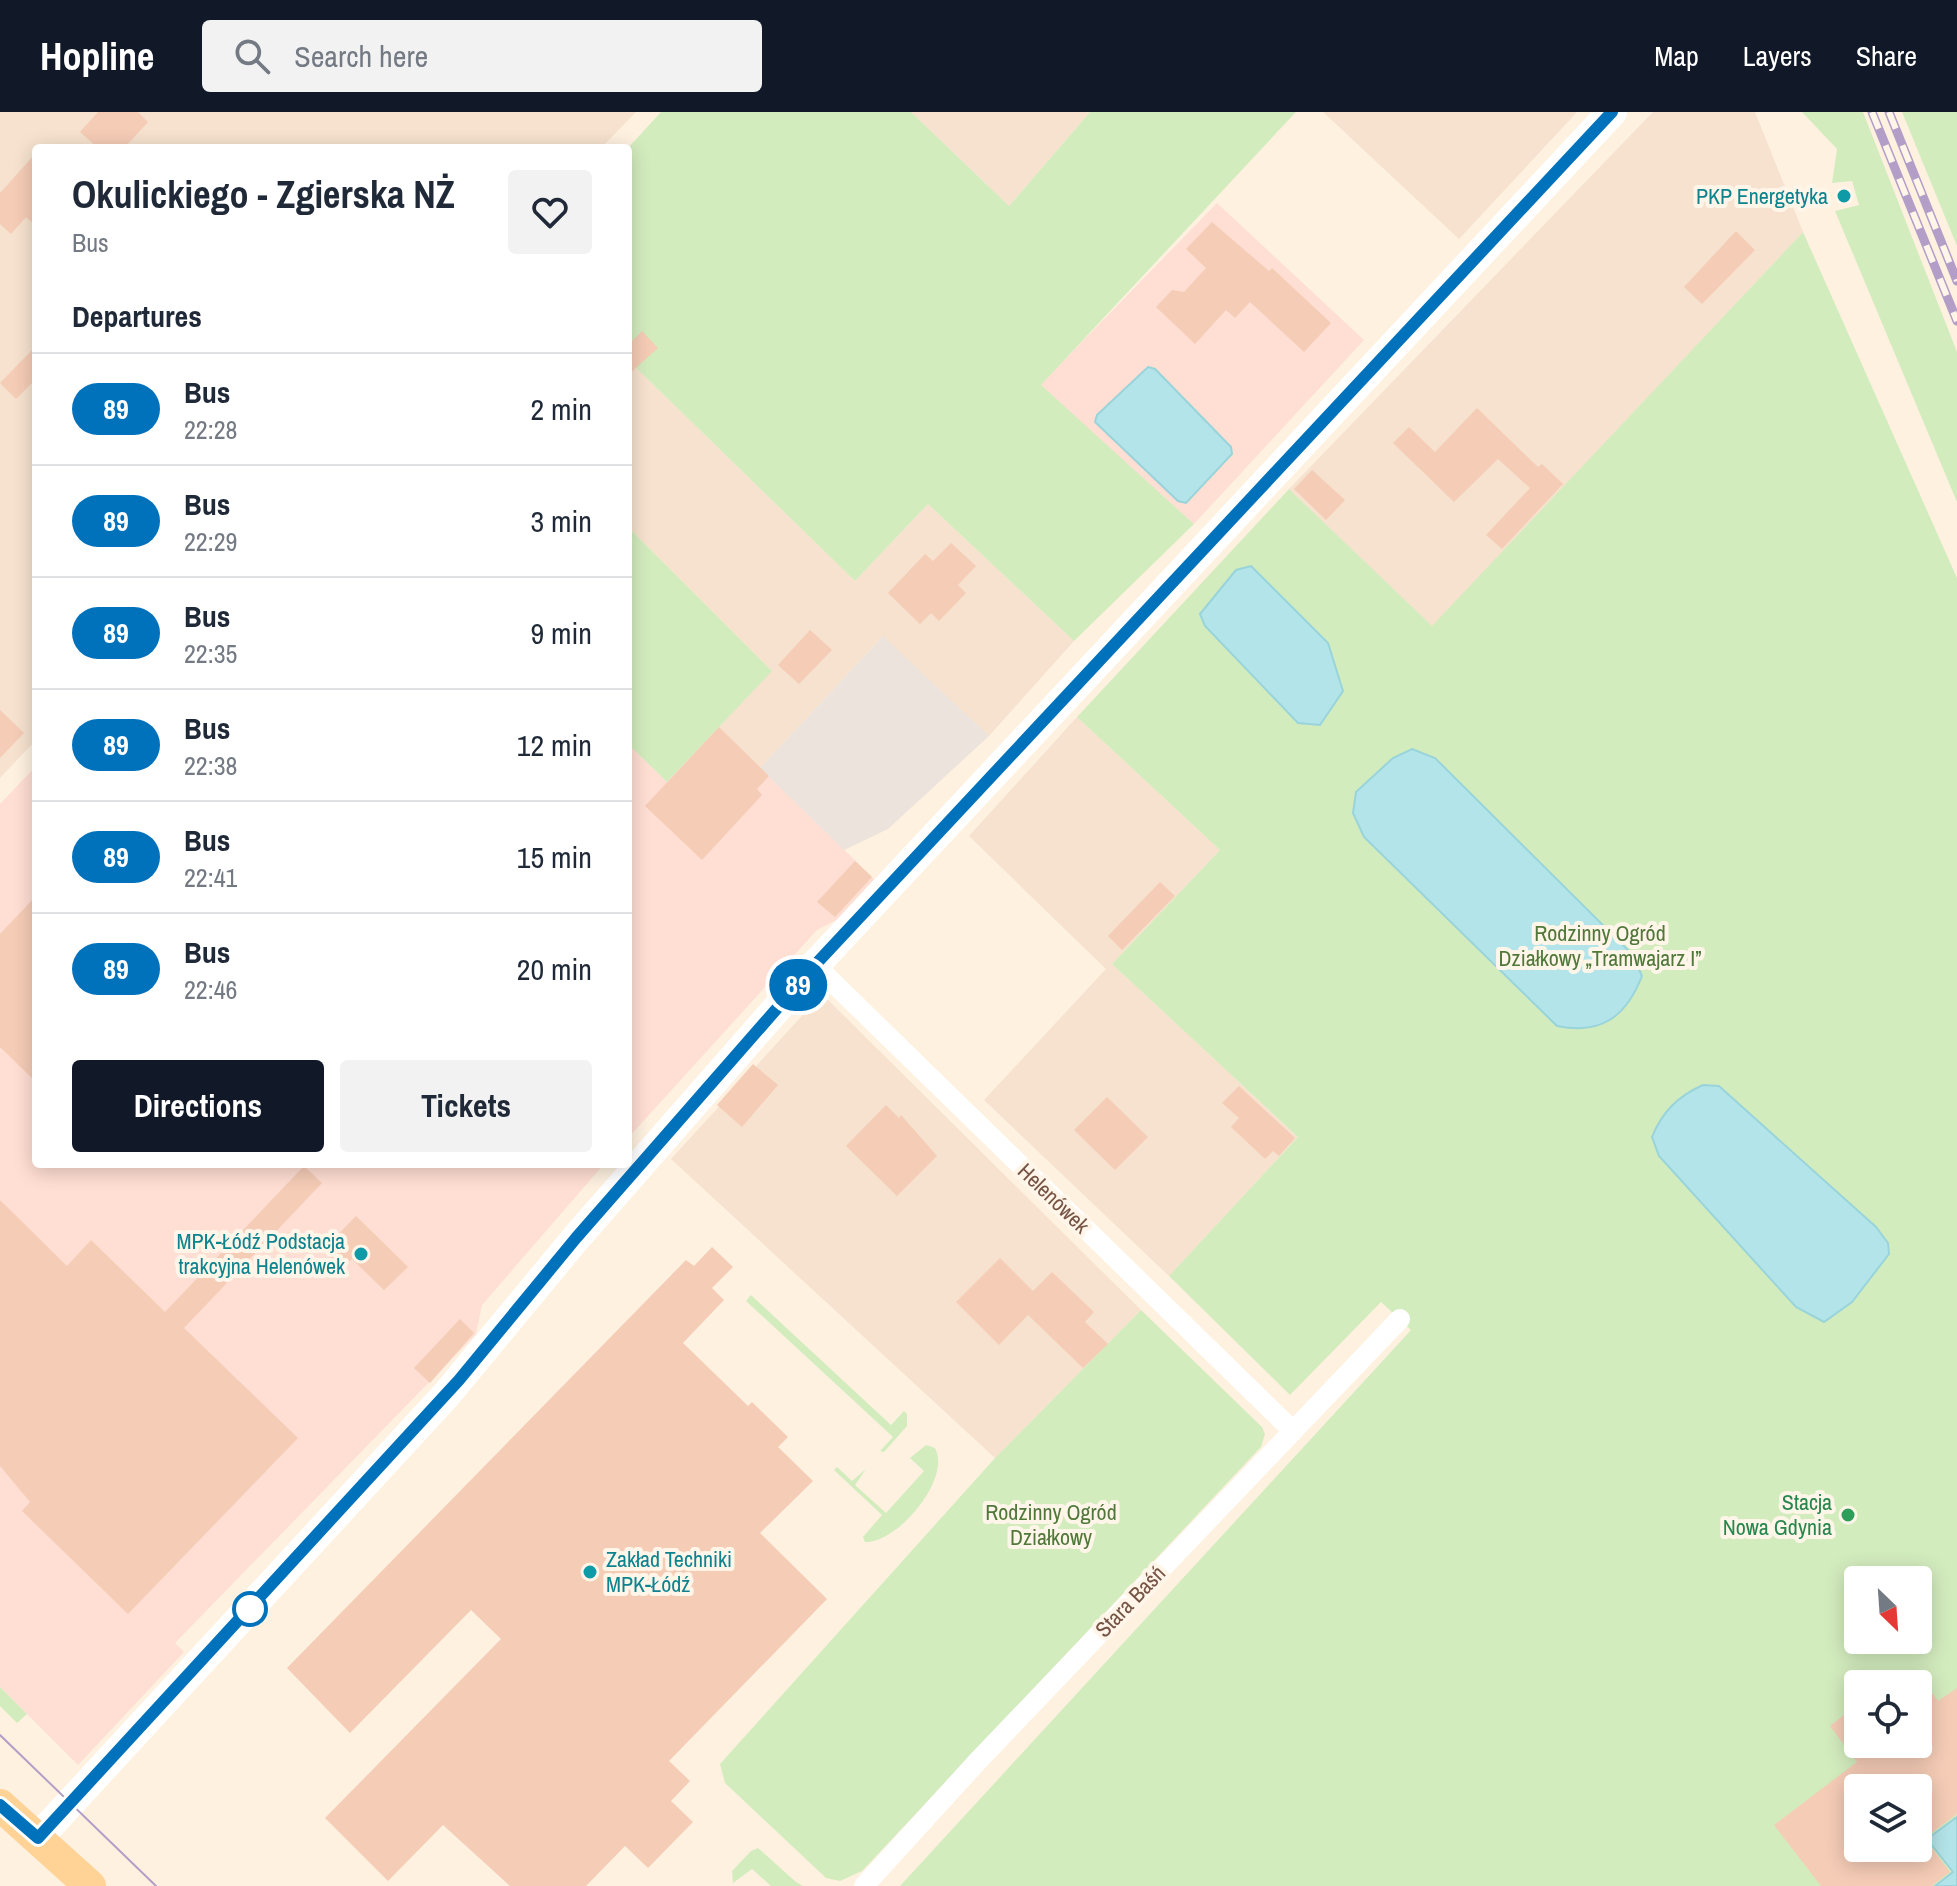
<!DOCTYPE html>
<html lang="en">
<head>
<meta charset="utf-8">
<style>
  body { margin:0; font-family:"Archivo Narrow",sans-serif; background:#f2f2f3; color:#1f2937; height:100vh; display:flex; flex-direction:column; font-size:30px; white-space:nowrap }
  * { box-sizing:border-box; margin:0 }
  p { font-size:26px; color:#747a83 }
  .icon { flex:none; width:44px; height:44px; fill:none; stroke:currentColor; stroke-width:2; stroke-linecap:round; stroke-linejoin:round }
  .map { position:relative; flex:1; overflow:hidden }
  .side { position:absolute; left:32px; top:32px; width:600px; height:1024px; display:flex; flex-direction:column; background:#fff; border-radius:8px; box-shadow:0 4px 20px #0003 }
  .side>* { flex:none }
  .badge { padding:0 16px; border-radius:26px; font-size:28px; line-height:52px }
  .needle { width:52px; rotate:155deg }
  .controls { position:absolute; left:1844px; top:1454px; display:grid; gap:16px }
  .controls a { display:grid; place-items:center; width:88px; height:88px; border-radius:8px; background:#fff; box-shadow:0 4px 20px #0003; font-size:40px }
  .map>.badge { position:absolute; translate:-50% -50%; box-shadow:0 0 0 4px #fff }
  h2 { padding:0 40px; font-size:30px; line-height:72px }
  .round { display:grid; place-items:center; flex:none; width:84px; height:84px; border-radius:8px; background:#f2f2f3 }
  .head { display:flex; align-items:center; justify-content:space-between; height:136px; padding:0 40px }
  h1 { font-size:38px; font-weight:700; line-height:60px }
  .cta { display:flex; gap:16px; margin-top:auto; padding:16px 40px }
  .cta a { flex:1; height:92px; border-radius:8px; background:#111827; color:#fff; font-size:32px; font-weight:700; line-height:92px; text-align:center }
  .cta a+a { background:#f2f2f3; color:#1f2937 }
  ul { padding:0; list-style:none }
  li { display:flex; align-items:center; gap:24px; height:112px; padding:0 40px; border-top:2px solid #e0e1e3 }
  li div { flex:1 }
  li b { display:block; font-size:30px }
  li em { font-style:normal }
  li .badge { min-width:88px; font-weight:700; text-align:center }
  header { display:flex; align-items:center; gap:48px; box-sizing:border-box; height:112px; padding:0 40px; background:#111827; color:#fff }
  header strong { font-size:38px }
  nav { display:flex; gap:44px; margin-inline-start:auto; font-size:28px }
  .search { width:560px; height:72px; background:#f2f2f3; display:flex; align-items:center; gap:20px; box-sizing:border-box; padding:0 28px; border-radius:8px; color:#747a83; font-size:30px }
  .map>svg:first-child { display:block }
</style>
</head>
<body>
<header>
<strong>Hopline</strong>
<div class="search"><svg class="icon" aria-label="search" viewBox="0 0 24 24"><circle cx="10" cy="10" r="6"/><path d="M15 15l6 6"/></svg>Search here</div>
<nav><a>Map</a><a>Layers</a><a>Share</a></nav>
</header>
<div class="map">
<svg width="1957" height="1774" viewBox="0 0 1957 1774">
  <rect width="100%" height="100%" fill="#fef1e0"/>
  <g fill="#f6e2ce">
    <path d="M 0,0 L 636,0 L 601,36 L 36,36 L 36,628 L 0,666 Z"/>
    <path d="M 911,0 L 1090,0 L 1009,94 Z"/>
    <path d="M 1323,0 L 1577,0 L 1459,127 Z"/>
    <path d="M 1653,0 L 1755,0 L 1803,120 L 1432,515 L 1289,377 Z"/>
    <path d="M 628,248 L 855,469 L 928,392 L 1074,529 L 989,624 L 882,525 L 760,656 L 719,615 L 771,558 L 628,415 Z"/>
    <path d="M 1077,605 L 1220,738 L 1112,852 L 1298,1025 L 1169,1164 L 984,988 L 1106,857 L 969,724 Z"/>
    <path d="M 822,882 L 1141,1198 L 995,1346 L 671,1047 Z"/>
  </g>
  <g fill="#ffded3">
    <path d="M 1217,91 L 1364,228 L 1194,412 L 1040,273 Z"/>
    <path d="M 719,615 L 874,767 L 838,807 L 817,818 L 628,1026 L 628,632 L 667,670 Z"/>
    <path d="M 36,654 L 36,1052 L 604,1052 L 482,1193 L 476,1222 L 175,1531 L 184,1540 L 78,1653 L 0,1575 L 0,692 Z"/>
  </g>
  <path fill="#ece3dc" d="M 883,524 L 989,624 L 888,717 L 844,738 L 760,656 Z"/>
  <g fill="#d3ecbe" fill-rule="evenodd">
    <path d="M 661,0 L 911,0 L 1009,94 L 1090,0 L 1296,0 L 1041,273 L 1194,412 L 1074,529 L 928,392 L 855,469 L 628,248 L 628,36 Z"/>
    <path d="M 1802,0 L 1863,0 L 1957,240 L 1957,390 L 1835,99 L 1859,93 L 1852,69 L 1832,71 L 1837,37 Z"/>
    <path d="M 1902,0 L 1957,0 L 1957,134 Z"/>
    <path d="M 1803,120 L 1957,466 L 1957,1774 L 900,1774 L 1411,1218 L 1381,1190 L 1290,1283 L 1169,1164 L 1298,1025 L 1112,852 L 1220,738 L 1077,605 L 1289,377 L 1432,514 ZM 1858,1468 L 1918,1468 L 1918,1528 L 1858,1528 ZM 1858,1572 L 1918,1572 L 1918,1632 L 1858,1632 ZM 1858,1676 L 1918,1676 L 1918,1736 L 1858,1736 Z"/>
    <path d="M 628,415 L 772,559 L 667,670 L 628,632 Z"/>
    <path d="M 751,1183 L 891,1313 L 904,1299 L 907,1302 L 907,1314 L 884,1340 L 880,1339 L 893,1325 L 746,1189 Z"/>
    <path d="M 1141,1198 L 1262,1315 L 1265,1322 L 1261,1335 L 862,1759 L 840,1769 L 826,1766 L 725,1671 L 720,1652 L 995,1346 Z"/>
    <path d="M 926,1333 L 935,1336 C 952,1368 896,1432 865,1430 L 863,1425 L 882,1403 L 834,1358 L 837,1355 L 852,1369 L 866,1357 L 855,1373 L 886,1401 L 924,1359 L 910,1346 Z"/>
    <path d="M 0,1575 L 27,1602 L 17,1611 L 0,1594 Z"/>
    <path d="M 758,1736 L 796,1770 L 803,1774 L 771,1774 L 752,1757 L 733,1771 L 732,1759 L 751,1739 Z"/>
  </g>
  <g fill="#b3e4e9" stroke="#99d4db" stroke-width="2">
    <path d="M 1148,255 L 1155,257 L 1231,335 L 1232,342 L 1186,391 L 1178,389 L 1095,310 L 1097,303 Z"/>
    <path d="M 1251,454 L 1328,531 L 1343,579 L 1320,613 L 1298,611 L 1205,514 L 1200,502 L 1236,458 Z"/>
    <path d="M 1412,637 L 1435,646 L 1633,843 L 1642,864 C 1626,905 1601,923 1557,914 L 1364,725 L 1353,701 L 1356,680 L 1393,646 Z"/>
    <path d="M 1703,973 L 1719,974 L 1876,1115 L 1888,1131 L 1889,1142 L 1852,1190 L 1824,1210 L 1796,1195 L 1659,1044 L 1652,1025 C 1662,1000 1678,984 1703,973 Z"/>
    <path d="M 1957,1705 L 1957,1774 L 1935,1774 L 1953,1760 L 1927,1727 Z"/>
  </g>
  <g fill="#f5ccb6">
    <path d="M 98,0 L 138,0 L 148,10 L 124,36 L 98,36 L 80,20 Z"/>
    <path d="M 36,41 L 36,114 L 26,105 L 11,122 L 0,112 L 0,81 Z"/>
    <path d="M 1212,110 L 1269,159 L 1272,156 L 1331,211 L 1304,240 L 1250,190 L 1235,206 L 1226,198 L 1195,232 L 1156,195 L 1172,178 L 1184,180 L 1206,156 L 1186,137 Z"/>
    <path d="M 1736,119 L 1755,138 L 1702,192 L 1684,175 Z"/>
    <path d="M 642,219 L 658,236 L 628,263 L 628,233 Z"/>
    <path d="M 36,234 L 36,267 L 16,287 L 0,271 Z"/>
    <path d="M 1477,296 L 1538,355 L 1542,352 L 1563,372 L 1502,437 L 1486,423 L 1530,376 L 1498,347 L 1454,390 L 1393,331 L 1409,315 L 1435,340 Z"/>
    <path d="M 1312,358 L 1345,388 L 1326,408 L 1294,377 Z"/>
    <path d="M 951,431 L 976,454 L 958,473 L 966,481 L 939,509 L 931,501 L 920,512 L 888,481 L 925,442 L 933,449 Z"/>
    <path d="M 810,518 L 832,538 L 799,572 L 778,553 Z"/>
    <path d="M 0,598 L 24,621 L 0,646 Z"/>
    <path d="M 719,615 L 769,664 L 757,677 L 762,683 L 702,748 L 645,694 Z"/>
    <path d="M 855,749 L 872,765 L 835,805 L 817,790 Z"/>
    <path d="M 1160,770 L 1175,784 L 1122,838 L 1108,824 Z"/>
    <path d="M 36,784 L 36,970 L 0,935 L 0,822 Z"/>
    <path d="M 753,952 L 778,973 L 742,1015 L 717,993 Z"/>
    <path d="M 1239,974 L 1295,1026 L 1279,1044 L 1273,1039 L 1265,1047 L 1231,1015 L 1239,1006 L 1222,991 Z"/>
    <path d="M 1107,985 L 1148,1025 L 1115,1058 L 1074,1018 Z"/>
    <path d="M 886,993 L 899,1006 L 901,1003 L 937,1044 L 897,1084 L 846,1034 Z"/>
    <path d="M 304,1054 L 322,1071 L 184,1216 L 298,1326 L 128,1502 L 22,1399 L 30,1390 L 0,1354 L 0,1088 L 67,1154 L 91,1128 L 165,1200 Z"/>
    <path d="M 356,1104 L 408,1155 L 384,1178 L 352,1147 L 342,1157 L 323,1138 Z"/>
    <path d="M 712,1135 L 733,1155 L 712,1176 L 724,1188 L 683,1231 L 748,1294 L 752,1290 L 788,1325 L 778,1335 L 813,1369 L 760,1421 L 827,1487 L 669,1649 L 690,1669 L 671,1689 L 693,1710 L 648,1756 L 625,1734 L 586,1774 L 510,1774 L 443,1713 L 388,1769 L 325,1706 L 501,1527 L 471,1498 L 350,1621 L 287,1556 L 686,1148 L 694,1154 Z"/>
    <path d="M 1000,1146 L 1033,1179 L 1052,1160 L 1094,1200 L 1085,1210 L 1108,1232 L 1083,1256 L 1028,1203 L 999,1233 L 956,1190 Z"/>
    <path d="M 460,1207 L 474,1221 L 430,1271 L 414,1256 Z"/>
    <path d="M 1918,1562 L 1938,1589 L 1957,1576 L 1957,1702 L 1918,1731 L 1918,1676 L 1858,1676 L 1858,1736 L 1932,1736 L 1950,1760 L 1932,1774 L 1821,1774 L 1774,1713 L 1857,1650 L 1830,1614 L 1858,1592 L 1858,1632 L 1918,1632 Z"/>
  </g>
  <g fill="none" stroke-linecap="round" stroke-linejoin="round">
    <g stroke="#fff" stroke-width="20">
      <path d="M 815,853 L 1293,1319"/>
      <path d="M 864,1774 L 976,1651 L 1400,1207"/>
    </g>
    <path stroke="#fff" stroke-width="30" d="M 38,1726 L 447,1282 L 576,1126 L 815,853 L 1612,0"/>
    <path stroke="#ffd296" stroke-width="32" d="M 0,1693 L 90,1774"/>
    <path stroke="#b29ec7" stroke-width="2" d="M 0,1623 L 156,1774"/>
    <defs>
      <g id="rail">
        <path d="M 1872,0 L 1957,209"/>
        <path d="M 1889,0 L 1957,169"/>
      </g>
    </defs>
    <use href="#rail" stroke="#b29ec7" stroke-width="9"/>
    <use href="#rail" stroke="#fff5e8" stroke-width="6" stroke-dasharray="18" stroke-linecap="butt"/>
  </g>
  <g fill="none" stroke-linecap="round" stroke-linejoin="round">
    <defs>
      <path id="line" d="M 0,1693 L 38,1726 L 459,1268 L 576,1126 L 815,853 L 1612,0"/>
    </defs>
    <use href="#line" stroke="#fff" stroke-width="18"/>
    <use href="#line" stroke="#0072bc" stroke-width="12"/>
  </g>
  <g fill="#0f9aa8" stroke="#fff5e8" stroke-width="3">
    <circle cx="1844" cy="84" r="8"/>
    <circle cx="361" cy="1142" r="8"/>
    <circle cx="590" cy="1460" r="8"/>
  </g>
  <circle fill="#2e9e5b" stroke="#fff5e8" stroke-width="3" cx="1848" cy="1403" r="8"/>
  <circle fill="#fff" stroke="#0072bc" stroke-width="4" cx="250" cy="1497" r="16"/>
  <g text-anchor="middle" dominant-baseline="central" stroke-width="8" stroke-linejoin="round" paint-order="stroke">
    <g font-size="22" fill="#0d838f" stroke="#fff5e8" text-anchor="end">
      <text x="1828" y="84">PKP Energetyka</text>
      <text x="345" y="1129">MPK-Łódź Podstacja<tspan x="345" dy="25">trakcyjna Helenówek</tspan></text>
      <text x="606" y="1447" text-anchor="start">Zakład Techniki<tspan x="606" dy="25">MPK-Łódź</tspan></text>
    </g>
    <g font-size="22" fill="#4f783a" stroke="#fff5e8">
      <text x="1600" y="821">Rodzinny Ogród<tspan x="1600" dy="25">Działkowy „Tramwajarz I”</tspan></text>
      <text x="1051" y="1400">Rodzinny Ogród<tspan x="1051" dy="25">Działkowy</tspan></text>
    </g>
    <g font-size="22" fill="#765445" stroke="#fff5e8">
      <text transform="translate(1054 1086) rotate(44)">Helenówek</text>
      <text transform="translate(1130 1489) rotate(-46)">Stara Baśń</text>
    </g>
    <g font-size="22" fill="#27864d" stroke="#fff5e8" text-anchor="end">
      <text x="1832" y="1390">Stacja<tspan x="1832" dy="25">Nowa Gdynia</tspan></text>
    </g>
  </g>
</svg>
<div class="controls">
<a><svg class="needle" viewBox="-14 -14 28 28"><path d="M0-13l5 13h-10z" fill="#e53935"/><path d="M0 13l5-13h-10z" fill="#747a83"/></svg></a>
<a><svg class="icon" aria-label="locate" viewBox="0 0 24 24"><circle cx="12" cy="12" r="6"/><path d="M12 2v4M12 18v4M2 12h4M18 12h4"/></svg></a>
<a><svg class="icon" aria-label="layers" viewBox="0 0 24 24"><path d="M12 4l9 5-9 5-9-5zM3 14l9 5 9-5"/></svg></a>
</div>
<b class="badge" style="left:798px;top:873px;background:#0072bc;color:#fff">89</b>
<section class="side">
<div class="head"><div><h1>Okulickiego - Zgierska NŻ</h1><p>Bus</p></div><a class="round"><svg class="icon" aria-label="heart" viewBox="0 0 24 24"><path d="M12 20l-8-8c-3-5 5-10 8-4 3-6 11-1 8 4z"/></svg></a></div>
<h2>Departures</h2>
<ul>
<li><span class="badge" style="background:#0072bc;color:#fff">89</span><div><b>Bus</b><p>22:28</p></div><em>2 min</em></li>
<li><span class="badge" style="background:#0072bc;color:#fff">89</span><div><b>Bus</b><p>22:29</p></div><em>3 min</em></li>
<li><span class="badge" style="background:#0072bc;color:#fff">89</span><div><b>Bus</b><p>22:35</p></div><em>9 min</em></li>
<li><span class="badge" style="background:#0072bc;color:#fff">89</span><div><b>Bus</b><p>22:38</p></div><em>12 min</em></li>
<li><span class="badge" style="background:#0072bc;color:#fff">89</span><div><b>Bus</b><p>22:41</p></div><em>15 min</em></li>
<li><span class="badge" style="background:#0072bc;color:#fff">89</span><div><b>Bus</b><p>22:46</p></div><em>20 min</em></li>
</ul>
<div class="cta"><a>Directions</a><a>Tickets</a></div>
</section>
</div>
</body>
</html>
